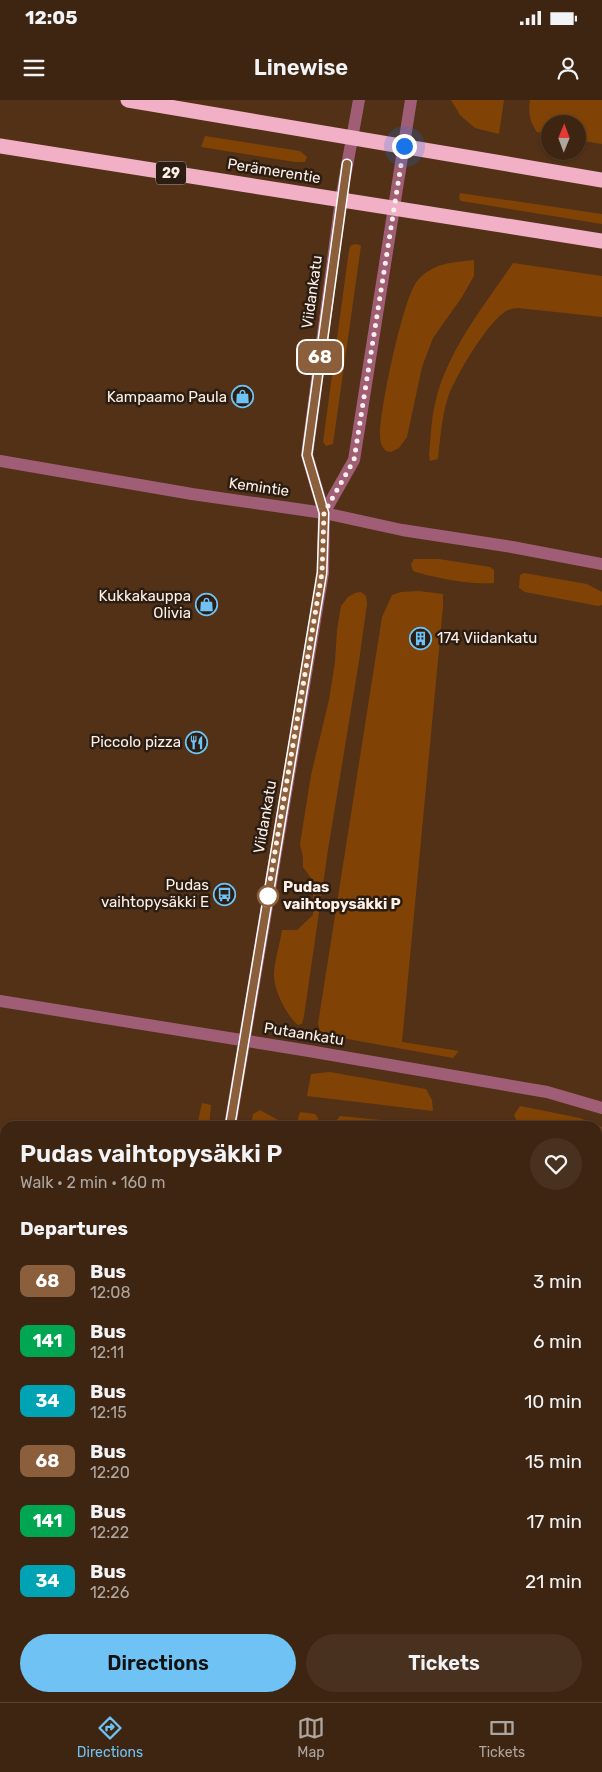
<!DOCTYPE html>
<html lang="en">
<head>
<meta charset="utf-8">
<style>
  body { margin:0; font-family:Rubik,sans-serif; background:#49311f; color:#f1f3f6; height:100vh; display:flex; flex-direction:column; font-size:19px; white-space:nowrap }
  * { box-sizing:border-box; margin:0 }
  p { font-size:16px; color:#ada59f }
  .icon { flex:none; width:28px; height:28px; fill:none; stroke:currentColor; stroke-width:2; stroke-linecap:round; stroke-linejoin:round }
  .map { position:relative; flex:1; overflow:hidden }
  .side { position:absolute; left:0px; top:1021px; width:602px; height:581px; display:flex; flex-direction:column; background:#3e2511; border-radius:15px 15px 0 0; box-shadow:0 1px 4px #0004,0 0 0 1px #574231 }
  .side>* { flex:none }
  .badge { padding:0 10px; border-radius:8px; font-size:18px; line-height:32px }
  .needle { width:32px; rotate:1deg }
  .fabs { position:absolute; left:541px; top:15px; display:grid; gap:10px }
  .fabs a { display:grid; place-items:center; width:45px; height:45px; border-radius:50%; background:#3e2511; box-shadow:0 1px 4px #0004,0 0 0 1px #574231; font-size:25px }
  .you { position:absolute; width:25px; height:25px; margin:-12px; border:4px solid #fff; border-radius:50%; background:#1a73e8; box-shadow:0 0 0 8px #1a73e833 }
  .map>.badge { position:absolute; translate:-50% -50%; box-shadow:0 0 0 2px #fff }
  h2 { padding:0 20px; font-size:19px; line-height:45px }
  .round { display:grid; place-items:center; flex:none; width:52px; height:52px; border-radius:26px; background:#49311f }
  .head { display:flex; align-items:center; justify-content:space-between; height:85px; padding:0 20px }
  h1 { font-size:24px; font-weight:600; line-height:38px }
  .primary-button { display:flex; gap:10px; margin-top:auto; padding:10px 20px }
  .primary-button a { flex:1; height:58px; border-radius:30px; background:#6fc2f4; color:#111; font-size:20px; font-weight:600; line-height:58px; text-align:center }
  .primary-button a+a { background:#49311f; color:#f1f3f6 }
  ul { padding:0; list-style:none }
  li { display:flex; align-items:center; gap:15px; height:60px; padding:0 20px }
  li div { flex:1 }
  li b { display:block; font-size:19px }
  li em { font-style:normal }
  li .badge { min-width:55px; font-weight:700; text-align:center }
  .status { display:flex; justify-content:space-between; align-items:center; height:35px; padding:0 25px; background:#3e2511; direction:ltr }
  .status svg { height:14px; fill:currentColor }
  header { display:flex; justify-content:space-between; align-items:center; height:65px; padding:0 20px; background:#3e2511; font-size:22px; font-weight:600 }
  .menu { display:flex; justify-content:space-around; align-items:center; height:70px; border-top:1px solid #574231; background:#3e2511; font-size:14px; color:#ada59f }
  .menu a { display:grid; justify-items:center; gap:2px }
  .menu .on { color:#6fc2f4 }
  .map>svg:first-child { display:block }
</style>
</head>
<body>
<div class="status"><b>12:05</b><svg viewBox="0 0 49 12"><path d="M0 12V9h3v3zM5 12V6h3v6zM10 12V3h3v9zM15 12V0h3v12zM26 1h20v11H26zM47 4h2v5h-2z"/></svg></div>
<header><svg class="icon" aria-label="menu" viewBox="0 0 24 24"><path d="M4 6h16M4 12h16M4 18h16"/></svg>Linewise<svg class="icon" aria-label="person" viewBox="0 0 24 24"><circle cx="12" cy="8" r="4"/><path d="M4 21q1-7 8-7t8 7"/></svg></header>
<div class="map">
<svg width="602" height="1602" viewBox="0 0 602 1602">
  <rect width="100%" height="100%" fill="#523117"/>
  <g fill="#804305" fill-rule="evenodd">
    <path d="M 451,0 L 504,0 L 499,34 L 475,28 L 460,15 Z"/>
    <path d="M 530,0 L 602,0 L 602,44 L 578,40 L 578,24 L 550,24 L 550,35 L 537,32 C 530,22 528,13 530,0 Z"/>
    <path d="M 205,36 L 300,51 L 307,57 L 305,62 L 295,62 L 201,47 Z"/>
    <path d="M 460,93 L 602,114 L 602,124 L 461,101 L 459,98 Z"/>
    <path d="M 357,144 L 361,146 L 333,344 L 326,346 L 323,342 L 349,150 L 351,145 Z"/>
    <path d="M 474,160 L 474,176 L 462,197 L 433,238 L 422,267 L 407,337 L 399,348 L 391,352 L 386,351 C 381,346 380,342 380,334 C 380,310 403,196 418,180 C 435,162 451,163 474,160 Z"/>
    <path d="M 513,163 L 602,176 L 602,217 L 518,208 C 514,208 510,209 506,211 C 487,223 456,275 448,297 C 442,316 440,339 438,359 L 430,361 L 429,354 C 431,338 431,320 435,304 C 446,252 484,206 513,163 Z"/>
    <path d="M 414,459 L 439,459 L 490,467 L 494,470 L 494,483 C 471,485 434,478 413,471 L 411,464 Z"/>
    <path d="M 524,473 L 587,484 L 602,492 L 602,505 L 598,506 L 525,492 L 519,488 L 520,475 Z"/>
    <path d="M 419,491 L 443,494 L 443,507 L 402,942 L 459,951 L 453,958 L 325,935 L 320,931 L 318,924 L 382,517 L 392,495 L 401,492 ZM 415,527 L 428,528 L 426,549 L 413,547 Z"/>
    <path d="M 361,492 L 366,496 L 367,504 L 359,561 L 328,750 L 304,916 L 302,924 L 298,925 C 286,915 273,889 274,873 C 275,859 280,844 282,830 L 297,830 L 313,815 L 313,781 L 303,767 L 303,757 L 300,744 L 311,675 L 329,600 L 335,562 L 337,530 L 341,506 L 348,497 L 355,493 Z"/>
    <path d="M 330,972 L 426,989 L 432,1000 L 433,1011 L 307,996 L 311,974 Z"/>
    <path d="M 202,1003 L 211,1005 L 209,1026 L 197,1026 Z"/>
    <path d="M 520,1006 L 580,1018 L 602,1027 L 602,1048 L 598,1047 L 598,1026 L 529,1026 L 518,1024 L 514,1015 Z"/>
    <path d="M 260,1010 L 278,1020 L 281,1026 L 251,1026 L 253,1014 Z"/>
    <path d="M 300,1012 L 315,1014 L 318,1018 L 316,1026 L 296,1026 Z"/>
    <path d="M 340,1016 L 423,1024 L 434,1026 L 338,1026 L 336,1021 Z"/>
    <path d="M 598,1065 L 602,1067 L 602,1087 L 598,1086 Z"/>
    <path d="M 602,1214 L 602,1595 L 598,1592 L 598,1216 Z"/>
    <path d="M 205,1598 L 230,1598 L 230,1602 L 206,1602 Z"/>
    <path d="M 249,1598 L 270,1598 L 272,1602 L 250,1602 Z"/>
  </g>
  <g fill="none" stroke-linecap="round" stroke-linejoin="round">
    <g stroke="#9f5e76" stroke-width="12">
      <path d="M 0,361 L 192,394 L 324,413 L 402,430 L 512,447 L 602,464"/>
      <path d="M 324,413 L 354,360 L 411,0"/>
      <path d="M 0,901 L 303,950 L 547,992 L 602,1008"/>
      <path d="M 230,1026 L 323,473 L 324,413 L 307,355 L 341,99 L 359,0"/>
      <path d="M 0,1438 L 5,1439"/>
      <path d="M 178,1598 L 179,1602"/>
    </g>
    <g stroke="#f1b0c6" stroke-width="15">
      <path d="M 128,0 L 602,80"/>
      <path d="M 0,46 L 602,141"/>
    </g>
  </g>
  <g fill="none" stroke-linecap="round" stroke-linejoin="round">
    <defs>
      <path id="line" d="M 230,1026 L 322,473 L 324,413 L 307,355 L 347,64"/>
    </defs>
    <use href="#line" stroke="#fff" stroke-width="11"/>
    <use href="#line" stroke="#8b5e3c" stroke-width="8"/>
    <path stroke="#fdf0e7" stroke-width="5" stroke-dasharray="0 9" d="M 268,796 L 266,805 L 322,473 L 324,413 L 354,360 L 404,46"/>
  </g>
  <defs>
    <symbol id="shop-ring" viewBox="-11 -11 22 22"><circle r="9.5" fill="#2c1d12" stroke="#6fc2f4" stroke-width="1.5"/><path d="M-5-2.5h2.3a2.7 3.5 0 0 1 5.4 0H5L5.5 6h-11ZM-1.5-2.5h3a1.5 2.3 0 0 0-3 0Z" fill="#6fc2f4"/></symbol>
    <symbol id="building-ring" viewBox="-11 -11 22 22"><circle r="9.5" fill="#2c1d12" stroke="#6fc2f4" stroke-width="1.5"/><path d="M-4-6H4V6H1V3H-1V6H-4ZM-2.5-4.3h1.7v1.8h-1.7ZM.8-4.3h1.7v1.8H.8ZM-2.5-1h1.7V.8h-1.7ZM.8-1h1.7V.8H.8Z" fill="#6fc2f4"/></symbol>
    <symbol id="restaurant-ring" viewBox="-11 -11 22 22"><circle r="9.5" fill="#2c1d12" stroke="#6fc2f4" stroke-width="1.5"/><path d="M-5-6h1v4h1v-4h1v4h1v-4h1v5L-1.5 .5V6h-2V.5L-5-1ZM5-6V6H3V1.5H1.5Q1.5-4 5-6Z" fill="#6fc2f4"/></symbol>
    <symbol id="bus-ring" viewBox="-11 -11 22 22"><circle r="9.5" fill="#2c1d12" stroke="#6fc2f4" stroke-width="1.5"/><path d="M-5-6H5V4H4V6H2V4H-2V6H-4V4H-5ZM-3.5-4V0h7V-4ZM-3.5 1.2v1.5H-2V1.2ZM2 1.2v1.5H3.5V1.2Z" fill="#6fc2f4"/></symbol>
  </defs>
  <g fill-rule="evenodd">
    <use href="#shop-ring" x="230" y="284" width="25" height="25"/>
    <use href="#shop-ring" x="194" y="492" width="25" height="25"/>
    <use href="#building-ring" x="408" y="526" width="25" height="25"/>
    <use href="#restaurant-ring" x="184" y="630" width="25" height="25"/>
    <use href="#bus-ring" x="212" y="782" width="25" height="25"/>
  </g>
  <circle fill="#fff" stroke="#8b5e3c" stroke-width="2.5" cx="268" cy="796" r="10"/>
  <g text-anchor="middle" dominant-baseline="central" stroke-width="5" stroke-linejoin="round" paint-order="stroke">
    <rect fill="#2c1d12" stroke="#beb1a7" stroke-width="1" x="156" y="61.5" width="30" height="23" rx="4"/>
    <g font-size="14" font-weight="bold" fill="#fdf0e7">
      <text x="171" y="73">29</text>
    </g>
    <g font-size="15" fill="#fdf0e7" stroke="#2c1d12">
      <text transform="translate(274 71) rotate(9)">Perämerentie</text>
      <text transform="translate(312 192) rotate(-82)">Viidankatu</text>
      <text transform="translate(259 387) rotate(8)">Kemintie</text>
      <text transform="translate(265 717) rotate(-80)">Viidankatu</text>
      <text transform="translate(304 934) rotate(9)">Putaankatu</text>
    </g>
    <g font-size="15" fill="#fdf0e7" stroke="#2c1d12" text-anchor="end">
      <text x="227" y="297">Kampaamo Paula</text>
      <text x="191" y="496">Kukkakauppa<tspan x="191" dy="17">Olivia</tspan></text>
      <text x="437" y="538" text-anchor="start">174 Viidankatu</text>
      <text x="181" y="642">Piccolo pizza</text>
      <text x="209" y="785">Pudas<tspan x="209" dy="17">vaihtopysäkki E</tspan></text>
    </g>
    <g font-size="15" font-weight="bold" fill="#fdf0e7" stroke="#2c1d12" text-anchor="start">
      <text x="283" y="787">Pudas<tspan x="283" dy="17">vaihtopysäkki P</tspan></text>
    </g>
  </g>
</svg>
<div class="fabs">
<a><svg class="needle" viewBox="-14 -14 28 28"><path d="M0-13l5 13h-10z" fill="#e53935"/><path d="M0 13l5-13h-10z" fill="#ada59f"/></svg></a>
</div>
<div class="you" style="left:404px;top:46px"></div>
<b class="badge" style="left:320px;top:257px;background:#8b5e3c;color:#fff">68</b>
<section class="side">
<div class="head"><div><h1>Pudas vaihtopysäkki P</h1><p>Walk · 2 min · 160 m</p></div><a class="round"><svg class="icon" aria-label="heart" viewBox="0 0 24 24"><path d="M12 20l-8-8c-3-5 5-10 8-4 3-6 11-1 8 4z"/></svg></a></div>
<h2>Departures</h2>
<ul>
<li><span class="badge" style="background:#8b5e3c;color:#fff">68</span><div><b>Bus</b><p>12:08</p></div><em>3 min</em></li>
<li><span class="badge" style="background:#00a651;color:#fff">141</span><div><b>Bus</b><p>12:11</p></div><em>6 min</em></li>
<li><span class="badge" style="background:#00a3b4;color:#fff">34</span><div><b>Bus</b><p>12:15</p></div><em>10 min</em></li>
<li><span class="badge" style="background:#8b5e3c;color:#fff">68</span><div><b>Bus</b><p>12:20</p></div><em>15 min</em></li>
<li><span class="badge" style="background:#00a651;color:#fff">141</span><div><b>Bus</b><p>12:22</p></div><em>17 min</em></li>
<li><span class="badge" style="background:#00a3b4;color:#fff">34</span><div><b>Bus</b><p>12:26</p></div><em>21 min</em></li>
</ul>
<div class="primary-button"><a>Directions</a><a>Tickets</a></div>
</section>
</div>
<nav class="menu">
<a class="on"><svg class="icon" aria-label="directions" viewBox="0 0 24 24"><path d="M12 3l9 9-9 9-9-9zM9 14v-3h6M13 9l2 2-2 2"/></svg>Directions</a>
<a><svg class="icon" aria-label="map" viewBox="0 0 24 24"><path d="M3 6l6-2 6 2 6-2v14l-6 2-6-2-6 2zM9 4v14M15 6v14"/></svg>Map</a>
<a><svg class="icon" aria-label="tickets" viewBox="0 0 24 24"><path d="M3 7h18v10H3zM15 7v10"/></svg>Tickets</a>
</nav>
</body>
</html>
